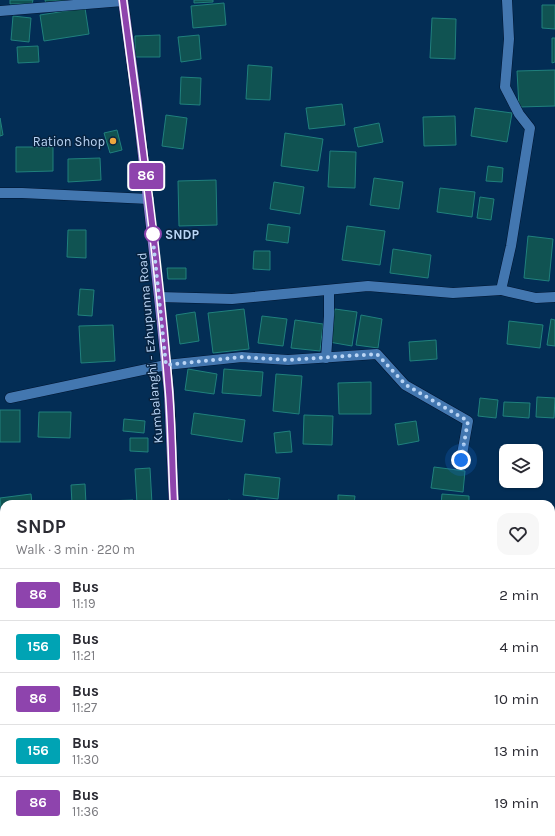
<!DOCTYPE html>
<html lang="en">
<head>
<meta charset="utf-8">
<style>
  body { margin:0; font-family:Karla,sans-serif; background:#f7f7f7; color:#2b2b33; height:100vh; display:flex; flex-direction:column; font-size:15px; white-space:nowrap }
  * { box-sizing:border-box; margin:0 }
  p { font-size:13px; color:#7c7c81 }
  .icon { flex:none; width:22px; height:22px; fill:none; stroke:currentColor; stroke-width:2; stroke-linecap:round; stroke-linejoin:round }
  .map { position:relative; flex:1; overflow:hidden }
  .sheet { position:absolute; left:0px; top:500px; width:555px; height:336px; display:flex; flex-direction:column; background:#fff; border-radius:12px 12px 0 0; box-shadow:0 1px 3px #0004 }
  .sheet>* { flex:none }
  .badge { padding:0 8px; border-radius:3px; font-size:14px; line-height:26px }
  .buttons { position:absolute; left:499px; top:444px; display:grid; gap:8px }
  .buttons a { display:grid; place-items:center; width:44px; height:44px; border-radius:8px; background:#fff; box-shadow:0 1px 3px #0004; font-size:20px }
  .you { position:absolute; width:20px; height:20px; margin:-10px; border:3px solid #fff; border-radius:50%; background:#1a73e8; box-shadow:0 0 0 6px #1a73e833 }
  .map>.badge { position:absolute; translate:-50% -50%; box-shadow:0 0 0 2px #fff }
  .round { display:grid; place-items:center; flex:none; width:42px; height:42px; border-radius:12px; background:#f7f7f7 }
  .overview { display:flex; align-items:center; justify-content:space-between; height:68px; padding:0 16px }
  h1 { font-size:19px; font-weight:700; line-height:30px }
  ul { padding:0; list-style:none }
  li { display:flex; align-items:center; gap:12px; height:52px; padding:0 16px; border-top:1px solid #e1e1e2 }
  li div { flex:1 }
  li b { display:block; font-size:15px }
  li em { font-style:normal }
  li .badge { min-width:44px; font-weight:700; text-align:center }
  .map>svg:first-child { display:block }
</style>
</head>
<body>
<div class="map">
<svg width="555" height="836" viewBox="0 0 555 836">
  <rect width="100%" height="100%" fill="#032d55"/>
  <g fill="#105352" stroke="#20807d">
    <path d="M 10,0 L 33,0 L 32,4 L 10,4 Z"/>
    <path d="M 45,0 L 76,0 L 46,4 Z"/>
    <path d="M 194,0 L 213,0 L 213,2 L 194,3 Z"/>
    <path d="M 224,3 L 226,25 L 193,28 L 191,6 Z"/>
    <path d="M 542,5 L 555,5 L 555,29 L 542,28 Z"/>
    <path d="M 85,8 L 89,34 L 44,41 L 40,15 Z"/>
    <path d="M 13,16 L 31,18 L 29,42 L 11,40 Z"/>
    <path d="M 432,18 L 456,19 L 455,59 L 430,58 Z"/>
    <path d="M 160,35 L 160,57 L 135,57 L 135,36 Z"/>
    <path d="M 199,35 L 201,59 L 181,62 L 178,37 Z"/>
    <path d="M 552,38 L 555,38 L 555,62 L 552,63 Z"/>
    <path d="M 38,46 L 39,62 L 18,63 L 17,47 Z"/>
    <path d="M 248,65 L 272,67 L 270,100 L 246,99 Z"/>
    <path d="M 555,70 L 555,106 L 519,107 L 517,71 Z"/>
    <path d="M 181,77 L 201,78 L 200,105 L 180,104 Z"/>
    <path d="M 342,104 L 345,125 L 309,129 L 306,108 Z"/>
    <path d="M 475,108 L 512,113 L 507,142 L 471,136 Z"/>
    <path d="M 166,115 L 187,118 L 183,149 L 162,146 Z"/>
    <path d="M 455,116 L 456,145 L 424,146 L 423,117 Z"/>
    <path d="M 0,118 L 3,135 L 0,136 Z"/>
    <path d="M 379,123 L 383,142 L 358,147 L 354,128 Z"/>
    <path d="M 117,130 L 122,150 L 110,153 L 104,133 Z"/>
    <path d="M 285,133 L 323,139 L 318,171 L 281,166 Z"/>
    <path d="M 16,147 L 53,147 L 53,171 L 16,172 Z"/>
    <path d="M 330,151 L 356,152 L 355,188 L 328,187 Z"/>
    <path d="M 100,158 L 101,180 L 68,182 L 68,159 Z"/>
    <path d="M 488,166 L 503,168 L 502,182 L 486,181 Z"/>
    <path d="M 374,178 L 403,182 L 399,209 L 370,205 Z"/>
    <path d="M 216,180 L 217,225 L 179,226 L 178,181 Z"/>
    <path d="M 274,182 L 304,187 L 300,214 L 270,209 Z"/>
    <path d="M 440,188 L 475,192 L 472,217 L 437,212 Z"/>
    <path d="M 480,197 L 494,199 L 491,220 L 477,218 Z"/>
    <path d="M 268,224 L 290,227 L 288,243 L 266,240 Z"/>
    <path d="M 347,226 L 385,231 L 380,265 L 342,260 Z"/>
    <path d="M 68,230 L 86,230 L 86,258 L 67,257 Z"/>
    <path d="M 528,236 L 553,239 L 549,281 L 524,278 Z"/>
    <path d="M 393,249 L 431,255 L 428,278 L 390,273 Z"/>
    <path d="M 254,251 L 270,251 L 270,270 L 253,269 Z"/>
    <path d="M 167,268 L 186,268 L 186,279 L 168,279 Z"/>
    <path d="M 80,289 L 94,290 L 92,316 L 78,315 Z"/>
    <path d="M 244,309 L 249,349 L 213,353 L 208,313 Z"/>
    <path d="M 335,309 L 357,312 L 352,346 L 329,342 Z"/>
    <path d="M 195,312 L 199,341 L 180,344 L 176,315 Z"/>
    <path d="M 361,315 L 382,319 L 378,348 L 356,345 Z"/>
    <path d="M 262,316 L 287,319 L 283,346 L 258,343 Z"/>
    <path d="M 551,319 L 555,320 L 555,346 L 547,345 Z"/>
    <path d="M 295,320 L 323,324 L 320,351 L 291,348 Z"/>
    <path d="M 509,321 L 543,325 L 540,348 L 507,344 Z"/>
    <path d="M 113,325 L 115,361 L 81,363 L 79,326 Z"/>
    <path d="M 436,340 L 437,359 L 410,361 L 409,342 Z"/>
    <path d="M 188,369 L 217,374 L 214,394 L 185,390 Z"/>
    <path d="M 224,369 L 263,372 L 261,396 L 222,393 Z"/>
    <path d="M 276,374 L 302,376 L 299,414 L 273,411 Z"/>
    <path d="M 371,382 L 371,414 L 339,414 L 338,383 Z"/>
    <path d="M 537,397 L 555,398 L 554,418 L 536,417 Z"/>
    <path d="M 480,398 L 498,400 L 496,418 L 478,416 Z"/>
    <path d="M 504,402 L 530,403 L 529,418 L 503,416 Z"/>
    <rect x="0" y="410" width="20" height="32"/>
    <path d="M 39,412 L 71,412 L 70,438 L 38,437 Z"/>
    <path d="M 194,413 L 245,420 L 242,442 L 191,434 Z"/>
    <path d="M 304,415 L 333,416 L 332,445 L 303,444 Z"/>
    <path d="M 124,419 L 145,421 L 144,433 L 123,431 Z"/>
    <path d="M 416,421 L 419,441 L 398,445 L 395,424 Z"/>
    <path d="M 290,431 L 292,452 L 276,453 L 274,433 Z"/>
    <path d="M 130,438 L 148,438 L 148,452 L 130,451 Z"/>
    <path d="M 434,467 L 465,471 L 463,492 L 431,488 Z"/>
    <path d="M 150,468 L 152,504 L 137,504 L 135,469 Z"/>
    <path d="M 245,474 L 280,478 L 278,499 L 243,495 Z"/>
    <path d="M 85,484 L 86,504 L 72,504 L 71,485 Z"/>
    <path d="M 31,494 L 32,504 L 4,504 L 3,528 L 0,498 Z"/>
    <path d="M 442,494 L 469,496 L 469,504 L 441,504 Z"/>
    <path d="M 338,495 L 355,496 L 354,504 L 338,504 Z"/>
    <path d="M 133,500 L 133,504 L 106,504 L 106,501 Z"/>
    <path d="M 228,500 L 250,503 L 249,504 L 227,504 Z"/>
    <path d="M 256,500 L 281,503 L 281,504 L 255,504 Z"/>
    <path d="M 0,547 L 4,547 L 4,575 L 0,576 Z"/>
    <path d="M 551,587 L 555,587 L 554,603 L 551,603 Z"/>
    <path d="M 4,590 L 4,618 L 3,619 L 0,591 Z"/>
    <path d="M 0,642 L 4,643 L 4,664 L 0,664 Z"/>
    <path d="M 551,643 L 555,643 L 555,664 L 551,663 Z"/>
    <rect x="551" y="670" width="4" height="14"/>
    <rect x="0" y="697" width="4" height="27"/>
    <path d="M 551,710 L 555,711 L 555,725 L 551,724 Z"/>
    <rect x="0" y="775" width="4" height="32"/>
    <path d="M 126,832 L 142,832 L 142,836 L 127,836 Z"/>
    <rect x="226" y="832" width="18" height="4"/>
    <path d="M 268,832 L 268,836 L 253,836 L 253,833 Z"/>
    <path d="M 339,832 L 347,832 L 348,836 L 340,836 Z"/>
  </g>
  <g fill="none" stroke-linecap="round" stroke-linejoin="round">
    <defs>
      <g id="minor">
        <path d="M 0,11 L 123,1"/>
        <path d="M 0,193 L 22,193 L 149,199"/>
        <path d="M 501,290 L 536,298 L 555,297"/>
        <path d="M 159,297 L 232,299 L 368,286 L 453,293 L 501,290 L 511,246 L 530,128 L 519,114 L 505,87 L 509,39 L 507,0"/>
        <path d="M 326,358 L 329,316 L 329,290"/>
        <path d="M 10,398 L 166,365 L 242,357 L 288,360 L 377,354 L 405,385 L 468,421 L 461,460"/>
        <path d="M 0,585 L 4,584"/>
        <path d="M 551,639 L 555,639"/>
        <path d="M 551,742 L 555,742"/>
      </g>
      <g id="major">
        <path d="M 123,0 L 137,103 L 159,297 L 169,392 L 174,504"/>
        <path d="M 203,832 L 204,836"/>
      </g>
    </defs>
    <use href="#minor" stroke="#001530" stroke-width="11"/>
    <use href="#major" stroke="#001530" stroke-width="11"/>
    <use href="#minor" stroke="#4377b0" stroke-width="10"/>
    <use href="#major" stroke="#8c7dcc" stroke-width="10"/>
  </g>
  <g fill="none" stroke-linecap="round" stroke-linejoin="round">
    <defs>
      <path id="line" d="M 123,0 C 140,130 159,261 169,392 C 172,429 172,467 174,504"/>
    </defs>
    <use href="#line" stroke="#fff" stroke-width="9"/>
    <use href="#line" stroke="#8e44ad" stroke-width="6"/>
    <path stroke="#bad5f5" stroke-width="4" stroke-dasharray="0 7.2" d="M 153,234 L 152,230 L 166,365 L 242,357 L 288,360 L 377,354 L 406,385 L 468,421 L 461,460"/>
  </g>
  <circle fill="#efa73e" stroke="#082340" stroke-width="1.5" cx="113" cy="141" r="4"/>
  <circle fill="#fff" stroke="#8e44ad" stroke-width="2" cx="153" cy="234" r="8"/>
  <g text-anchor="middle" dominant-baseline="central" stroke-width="3" stroke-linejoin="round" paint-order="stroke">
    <g font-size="13" fill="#bad5f5" stroke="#082340" text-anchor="end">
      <text x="105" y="141">Ration Shop</text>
    </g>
    <g font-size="13" font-weight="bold" fill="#bad5f5" stroke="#082340" text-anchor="start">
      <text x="165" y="234">SNDP</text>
    </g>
    <g font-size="13" fill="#bad5f5" stroke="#082340">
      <text transform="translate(150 348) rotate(-95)">Kumbalanghi - Ezhupunna Road</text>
    </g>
  </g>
</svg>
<div class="buttons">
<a><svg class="icon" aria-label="layers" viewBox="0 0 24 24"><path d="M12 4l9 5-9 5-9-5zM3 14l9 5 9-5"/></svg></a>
</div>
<div class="you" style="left:461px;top:460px"></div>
<b class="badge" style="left:146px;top:176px;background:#8e44ad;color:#fff">86</b>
<section class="sheet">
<div class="overview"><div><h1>SNDP</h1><p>Walk · 3 min · 220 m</p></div><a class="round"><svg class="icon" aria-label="heart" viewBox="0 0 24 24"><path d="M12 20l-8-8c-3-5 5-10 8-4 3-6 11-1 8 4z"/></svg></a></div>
<ul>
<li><span class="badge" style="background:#8e44ad;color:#fff">86</span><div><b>Bus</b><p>11:19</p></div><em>2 min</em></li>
<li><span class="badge" style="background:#00a3b4;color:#fff">156</span><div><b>Bus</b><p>11:21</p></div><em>4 min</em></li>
<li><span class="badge" style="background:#8e44ad;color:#fff">86</span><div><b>Bus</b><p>11:27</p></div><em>10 min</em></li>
<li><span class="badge" style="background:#00a3b4;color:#fff">156</span><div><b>Bus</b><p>11:30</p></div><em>13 min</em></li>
<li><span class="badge" style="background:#8e44ad;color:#fff">86</span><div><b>Bus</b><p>11:36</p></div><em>19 min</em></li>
</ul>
</section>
</div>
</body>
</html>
